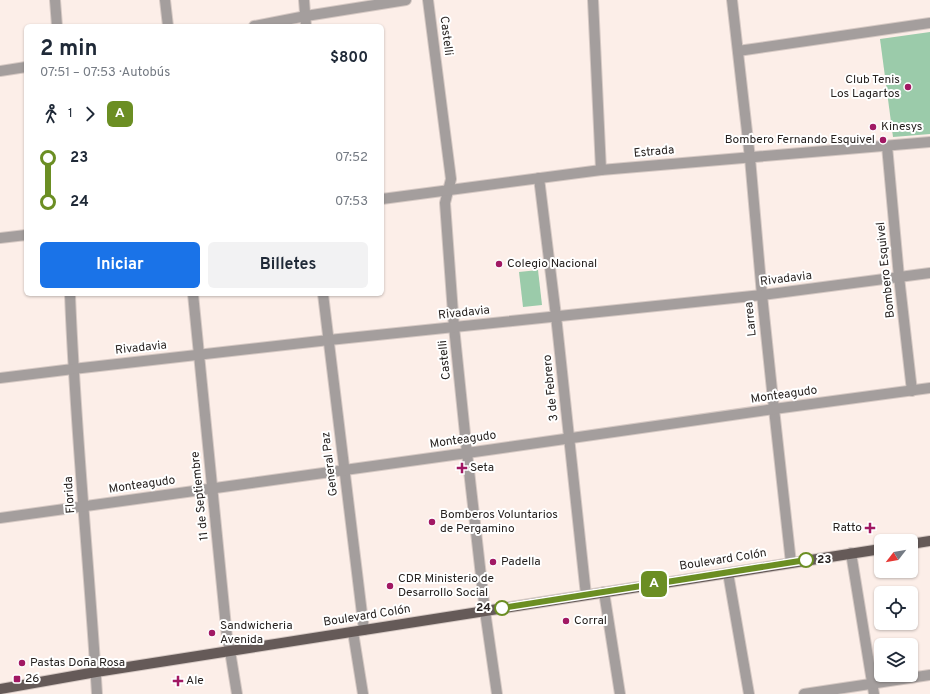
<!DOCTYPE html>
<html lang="es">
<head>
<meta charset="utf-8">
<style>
  body { margin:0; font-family:Overpass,sans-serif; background:#f2f2f3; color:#1f2937; height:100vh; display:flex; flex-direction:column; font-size:15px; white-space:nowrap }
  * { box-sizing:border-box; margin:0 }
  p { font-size:13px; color:#747a83 }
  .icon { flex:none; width:22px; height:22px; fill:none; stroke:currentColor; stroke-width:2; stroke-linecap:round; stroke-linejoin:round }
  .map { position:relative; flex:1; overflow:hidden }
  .panel { position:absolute; left:24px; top:24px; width:360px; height:272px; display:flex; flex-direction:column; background:#fff; border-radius:6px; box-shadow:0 1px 3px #0004 }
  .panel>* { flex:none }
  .badge { padding:0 8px; border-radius:6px; font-size:14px; line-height:26px }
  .needle { width:26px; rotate:239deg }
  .buttons { position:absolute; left:874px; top:534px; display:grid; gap:8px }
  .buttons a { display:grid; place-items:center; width:44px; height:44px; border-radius:6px; background:#fff; box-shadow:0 1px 3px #0004; font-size:20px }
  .map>.badge { position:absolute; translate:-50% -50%; box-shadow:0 0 0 2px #fff }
  .legs { display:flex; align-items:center; gap:6px; height:44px; padding:0 16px; font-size:13px }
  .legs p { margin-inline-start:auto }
  .headline { display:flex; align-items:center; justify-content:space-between; height:68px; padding:0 16px }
  h1 { font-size:22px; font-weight:700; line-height:30px }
  .primary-button { display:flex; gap:8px; margin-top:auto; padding:8px 16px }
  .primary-button a { flex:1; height:46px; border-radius:6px; background:#1a73e8; color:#fff; font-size:16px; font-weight:700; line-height:46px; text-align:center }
  .primary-button a+a { background:#f2f2f3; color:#1f2937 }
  ul { padding:0 16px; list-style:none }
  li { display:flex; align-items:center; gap:14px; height:44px; font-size:15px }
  li i { display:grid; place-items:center; width:6px; height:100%; margin:0 5px; background:currentColor }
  li i::after { content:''; width:10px; height:10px; margin:-5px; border:3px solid; border-radius:50%; background:#fff }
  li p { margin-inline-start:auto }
  li:first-child i { background:linear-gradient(#0000 50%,currentColor 0) }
  li:last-child i { background:linear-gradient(currentColor 50%,#0000 0) }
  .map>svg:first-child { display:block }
</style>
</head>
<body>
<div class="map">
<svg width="930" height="694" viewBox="0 0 930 694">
  <rect width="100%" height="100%" fill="#fceee8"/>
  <g fill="#9bcbaa">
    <path d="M 930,32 L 930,134 L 893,137 L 880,39 Z"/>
    <path d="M 538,270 L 542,305 L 523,307 L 519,272 Z"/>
  </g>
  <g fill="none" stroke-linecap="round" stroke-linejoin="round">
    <defs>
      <g id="minor">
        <path d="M 55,0 L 57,26"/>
        <path d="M 165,0 L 168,26"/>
        <path d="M 304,0 L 306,26"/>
        <path d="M 428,0 L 451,179 L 445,203 L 454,327 L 467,453 L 485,611 L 497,694"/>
        <path d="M 593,0 L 601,170"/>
        <path d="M 732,0 L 750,158 L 762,295 L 774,409 L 791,563"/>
        <path d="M 254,26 L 306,16 L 406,0"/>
        <path d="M 738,51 L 930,23"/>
        <path d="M 0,71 L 26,67"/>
        <path d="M 887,146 L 899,277 L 912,391"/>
        <path d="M 539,178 L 556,316 L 586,595"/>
        <path d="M 382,199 L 601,170 L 930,142"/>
        <path d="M 0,238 L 26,235"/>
        <path d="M 70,294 C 75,428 89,561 97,694"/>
        <path d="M 193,294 L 227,637 L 230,651 L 237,694"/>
        <path d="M 323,294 L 364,630"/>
        <path d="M 0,378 L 73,369 L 329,340 L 762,295 L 930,273"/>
        <path d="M 0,518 L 467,453 L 774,409 L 930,388"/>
        <path d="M 851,553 L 874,694"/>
        <path d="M 728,573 L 749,694"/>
        <path d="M 604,592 L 620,694"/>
        <path d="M 353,632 L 363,694"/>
        <path d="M 804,694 L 930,675"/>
      </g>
      <g id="major">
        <path d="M 911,544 L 930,541"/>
        <path d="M 0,689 L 96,672 L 881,549"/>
      </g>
    </defs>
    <use href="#minor" stroke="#d6c9c4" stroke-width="12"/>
    <use href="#major" stroke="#d6c9c4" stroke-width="12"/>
    <use href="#minor" stroke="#a49e9d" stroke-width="10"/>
    <use href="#major" stroke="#655a58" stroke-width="10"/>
  </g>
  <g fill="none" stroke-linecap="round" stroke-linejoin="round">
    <defs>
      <path id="line-1" d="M 502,608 L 806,560"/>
    </defs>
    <use href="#line-1" stroke="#fff" stroke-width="9"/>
    <use href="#line-1" stroke="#6b8e23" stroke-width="6"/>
  </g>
  <g fill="#a11863" stroke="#fff" stroke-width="1.5">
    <circle cx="908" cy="87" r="4"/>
    <circle cx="873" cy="127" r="4"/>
    <circle cx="883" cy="140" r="4"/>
    <circle cx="499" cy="264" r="4"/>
    <path d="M460 462h4v4h4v4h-4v4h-4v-4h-4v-4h4z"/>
    <circle cx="432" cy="522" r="4"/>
    <path d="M868 522h4v4h4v4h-4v4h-4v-4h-4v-4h4z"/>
    <circle cx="493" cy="562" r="4"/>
    <circle cx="390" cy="586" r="4"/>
    <circle cx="566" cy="621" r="4"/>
    <circle cx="212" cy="633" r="4"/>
    <circle cx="22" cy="663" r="4"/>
    <rect x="13" y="675" width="8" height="8" rx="2"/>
    <path d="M176 675h4v4h4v4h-4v4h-4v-4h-4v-4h4z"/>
  </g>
  <g fill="#fff" stroke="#6b8e23" stroke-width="2">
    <circle cx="806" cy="560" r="7"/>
    <circle cx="502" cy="608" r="7"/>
  </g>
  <g text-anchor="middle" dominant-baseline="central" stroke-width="4" stroke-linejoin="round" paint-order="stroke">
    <g font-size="12" fill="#272220" stroke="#fff">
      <text transform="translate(446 36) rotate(83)">Castelli</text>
      <text transform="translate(654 152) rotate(-5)">Estrada</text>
      <text transform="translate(886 270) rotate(-96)">Bombero Esquivel</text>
      <text transform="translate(786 279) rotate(-7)">Rivadavia</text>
      <text transform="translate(464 313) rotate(-6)">Rivadavia</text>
      <text transform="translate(751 319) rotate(-96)">Larrea</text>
      <text transform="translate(141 348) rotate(-6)">Rivadavia</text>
      <text transform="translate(445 360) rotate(-96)">Castelli</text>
      <text transform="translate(551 388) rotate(-96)">3 de Febrero</text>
      <text transform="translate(784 395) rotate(-8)">Monteagudo</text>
      <text transform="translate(463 440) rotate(-8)">Monteagudo</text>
      <text transform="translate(330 464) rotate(-97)">General Paz</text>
      <text transform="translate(142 485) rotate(-8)">Monteagudo</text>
      <text transform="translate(70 495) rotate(-94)">Florida</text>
      <text transform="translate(200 496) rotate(-96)">11 de Septiembre</text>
      <text transform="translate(723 560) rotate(-9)">Boulevard Colón</text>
      <text transform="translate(367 616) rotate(-9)">Boulevard Colón</text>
    </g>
    <g font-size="12" fill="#272220" stroke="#fff" text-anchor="start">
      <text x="900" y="80" text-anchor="end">Club Tenis<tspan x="900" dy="14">Los Lagartos</tspan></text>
      <text x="881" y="127">Kinesys</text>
      <text x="875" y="140" text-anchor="end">Bombero Fernando Esquivel</text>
      <text x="507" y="264">Colegio Nacional</text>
      <text x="470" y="468">Seta</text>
      <text x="440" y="515">Bomberos Voluntarios<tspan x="440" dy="14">de Pergamino</tspan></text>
      <text x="862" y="528" text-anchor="end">Ratto</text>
      <text x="501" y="562">Padella</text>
      <text x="398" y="579">CDR Ministerio de<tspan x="398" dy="14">Desarrollo Social</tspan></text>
      <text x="574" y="621">Corral</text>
      <text x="220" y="626">Sandwicheria<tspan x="220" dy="14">Avenida</tspan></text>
      <text x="30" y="663">Pastas Doña Rosa</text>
      <text x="25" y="679">26</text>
      <text x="186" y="681">Ale</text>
    </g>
    <g font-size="12" font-weight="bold" fill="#272220" stroke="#fff" text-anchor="start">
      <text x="817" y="560">23</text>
      <text x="491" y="608" text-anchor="end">24</text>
    </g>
  </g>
</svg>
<div class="buttons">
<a><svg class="needle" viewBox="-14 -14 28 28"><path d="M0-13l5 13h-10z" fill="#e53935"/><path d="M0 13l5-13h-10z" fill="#747a83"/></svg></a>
<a><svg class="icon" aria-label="locate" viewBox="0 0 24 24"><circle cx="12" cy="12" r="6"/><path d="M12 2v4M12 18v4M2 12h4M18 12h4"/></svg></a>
<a><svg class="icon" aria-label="layers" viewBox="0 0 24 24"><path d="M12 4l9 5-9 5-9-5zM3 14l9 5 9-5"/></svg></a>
</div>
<b class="badge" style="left:654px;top:584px;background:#6b8e23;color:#fff">A</b>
<section class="panel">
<div class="headline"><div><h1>2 min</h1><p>07:51 – 07:53 · Autobús</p></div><b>$800</b></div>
<div class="legs"><svg class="icon" aria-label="walk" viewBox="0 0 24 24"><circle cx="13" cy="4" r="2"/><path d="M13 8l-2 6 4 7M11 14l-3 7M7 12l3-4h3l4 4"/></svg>1<svg class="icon" aria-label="forward" viewBox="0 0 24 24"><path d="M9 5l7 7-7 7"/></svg><b class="badge" style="background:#6b8e23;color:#fff">A</b></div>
<ul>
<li><i style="color:#6b8e23"></i><b>23</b><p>07:52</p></li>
<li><i style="color:#6b8e23"></i><b>24</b><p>07:53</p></li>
</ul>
<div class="primary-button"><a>Iniciar</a><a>Billetes</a></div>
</section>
</div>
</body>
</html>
